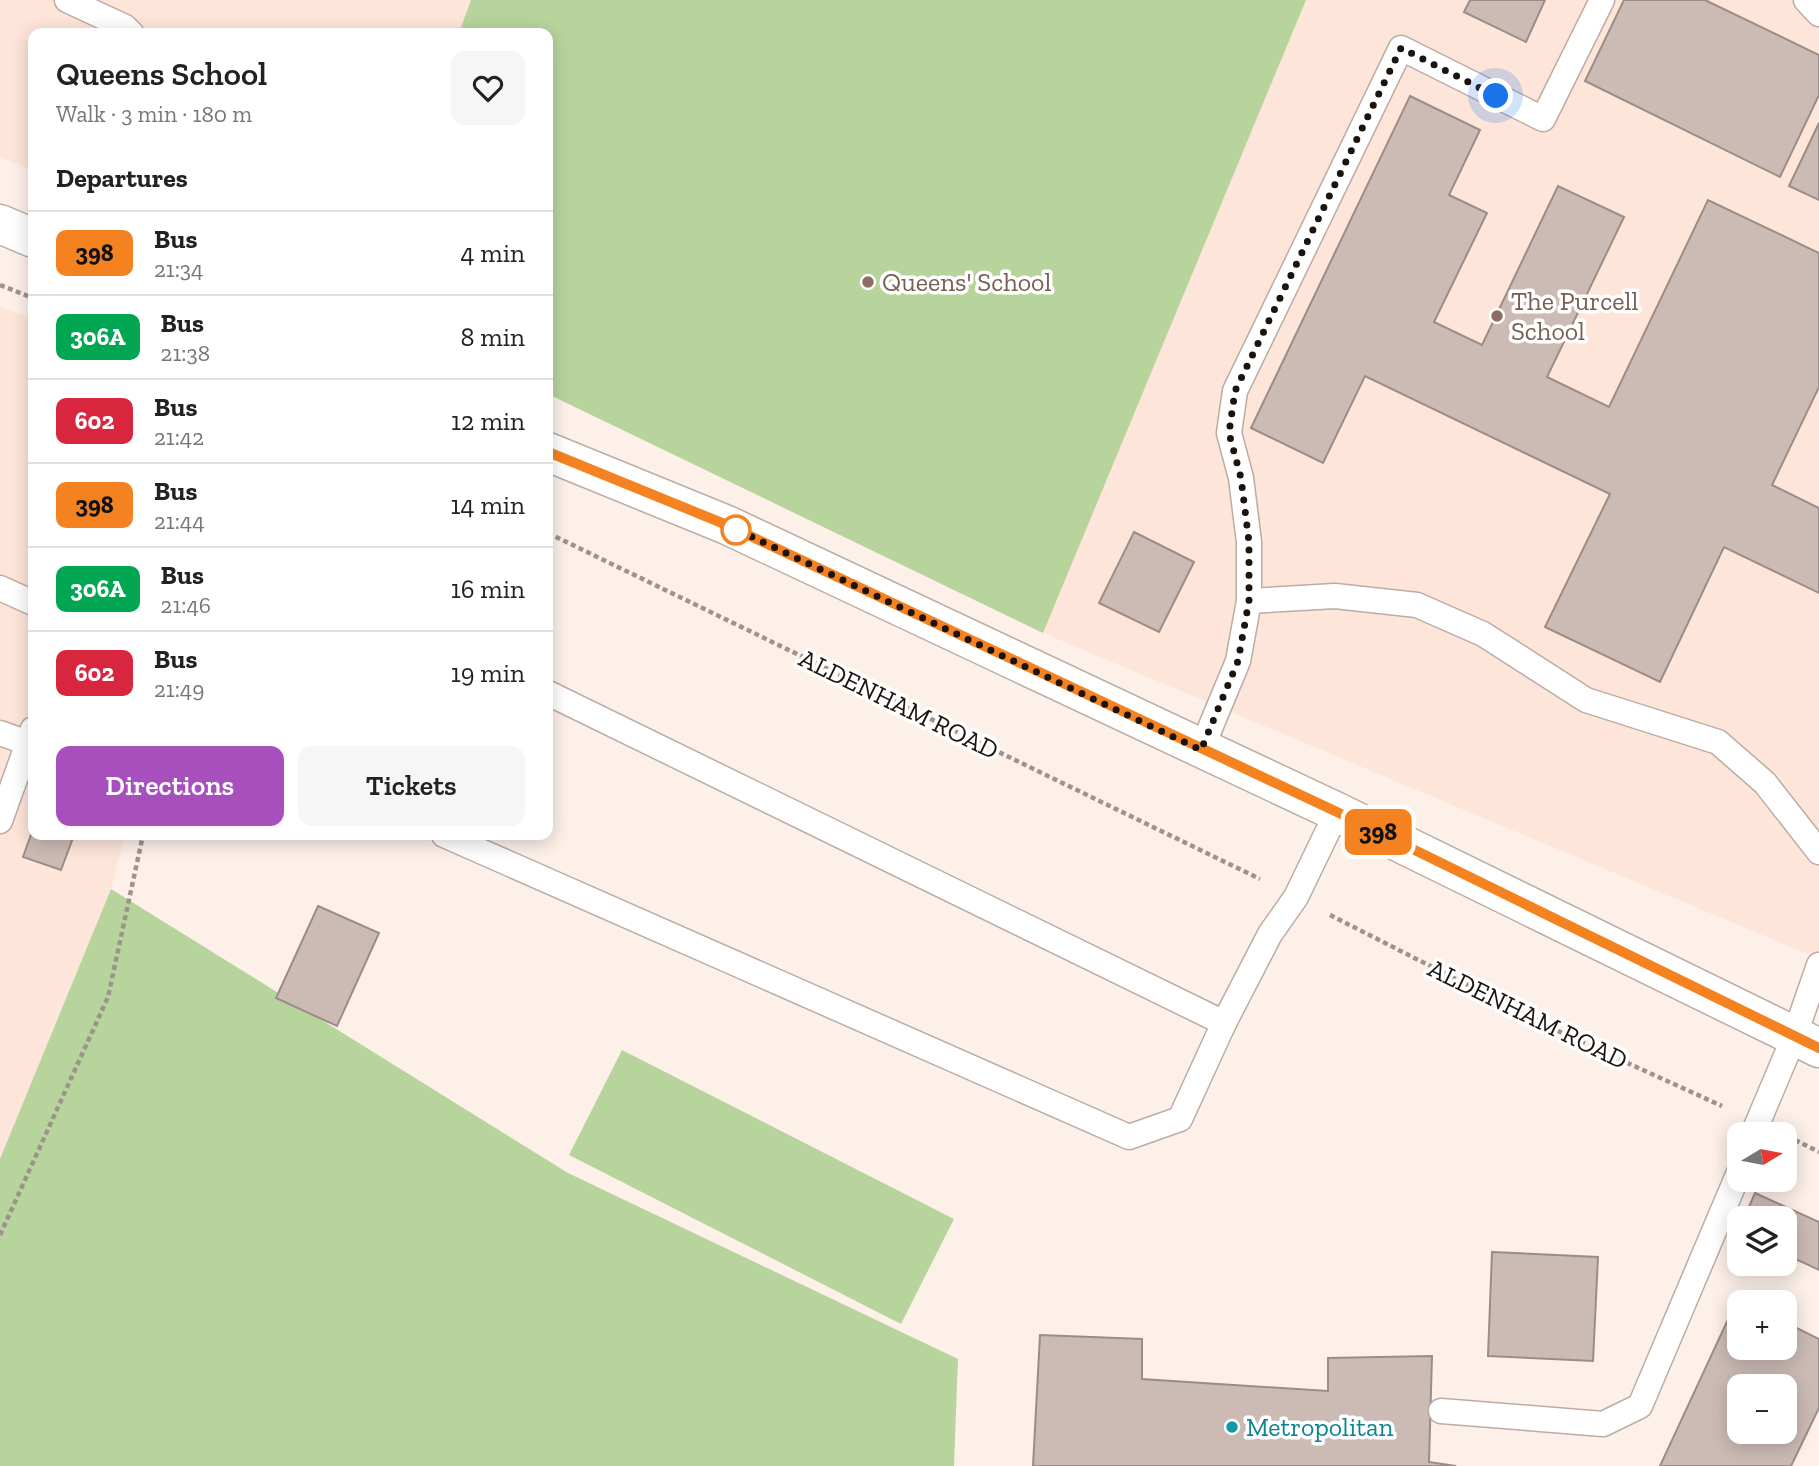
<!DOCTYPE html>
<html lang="en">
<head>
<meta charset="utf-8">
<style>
  body { margin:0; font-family:"Zilla Slab",serif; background:#f6f6f6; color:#222; height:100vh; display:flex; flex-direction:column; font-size:26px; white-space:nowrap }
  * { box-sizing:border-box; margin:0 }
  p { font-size:23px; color:#767676 }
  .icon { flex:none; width:38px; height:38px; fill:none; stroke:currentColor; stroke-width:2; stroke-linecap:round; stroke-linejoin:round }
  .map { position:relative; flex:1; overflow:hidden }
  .sheet { position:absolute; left:28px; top:28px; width:525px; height:812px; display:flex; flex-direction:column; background:#fff; border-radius:14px; box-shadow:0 4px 18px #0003 }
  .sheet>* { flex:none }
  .badge { padding:0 14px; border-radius:10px; font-size:24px; line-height:46px }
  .needle { width:46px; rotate:80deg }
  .controls { position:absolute; left:1727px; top:1122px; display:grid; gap:14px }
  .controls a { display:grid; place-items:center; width:70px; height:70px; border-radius:14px; background:#fff; box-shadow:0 4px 18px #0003; font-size:35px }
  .you { position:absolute; width:35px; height:35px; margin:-18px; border:5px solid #fff; border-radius:50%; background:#1a73e8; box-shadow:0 0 0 10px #1a73e833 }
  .map>.badge { position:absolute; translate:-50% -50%; box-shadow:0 0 0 4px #fff }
  h2 { padding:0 28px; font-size:26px; line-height:63px }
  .round { display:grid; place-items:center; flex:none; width:74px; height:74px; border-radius:14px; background:#f6f6f6 }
  .summary { display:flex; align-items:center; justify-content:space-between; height:119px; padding:0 28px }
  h1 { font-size:33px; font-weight:600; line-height:52px }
  .button { display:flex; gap:14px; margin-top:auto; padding:14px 28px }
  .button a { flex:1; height:80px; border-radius:14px; background:#a750bd; color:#fff; font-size:28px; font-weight:600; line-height:80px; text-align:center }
  .button a+a { background:#f6f6f6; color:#222 }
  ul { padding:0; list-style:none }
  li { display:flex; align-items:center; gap:21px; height:84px; padding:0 28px; border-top:2px solid #e0e0e0 }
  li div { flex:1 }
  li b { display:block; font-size:26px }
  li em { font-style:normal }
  li .badge { min-width:77px; font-weight:700; text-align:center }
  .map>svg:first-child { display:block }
</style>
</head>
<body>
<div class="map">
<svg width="1819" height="1466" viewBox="0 0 1819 1466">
  <rect width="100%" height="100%" fill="#fdf0e9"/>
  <g fill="#fde5d9">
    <path d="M 0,0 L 1819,0 L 1819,959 L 1043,633 L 548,394 L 548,33 L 33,33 L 33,170 L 0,157 Z"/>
    <path d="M 0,307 L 33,319 L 33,835 L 125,835 L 111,889 L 0,1159 Z"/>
  </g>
  <g fill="#b8d49d">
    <path d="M 471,0 L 1306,0 L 1043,633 L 548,394 L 548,33 L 459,33 Z"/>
    <path d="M 111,889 L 568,1173 L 958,1359 L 954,1466 L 0,1466 L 0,1159 Z"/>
    <path d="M 622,1050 L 954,1219 L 901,1324 L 569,1155 Z"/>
  </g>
  <g fill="#ccbbb5" stroke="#9c8c87" stroke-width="2" fill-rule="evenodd">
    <path d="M 1470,0 L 1545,0 L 1526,42 L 1464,12 Z"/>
    <path d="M 1624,0 L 1705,0 L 1819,55 L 1819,95 L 1780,177 L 1585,81 Z"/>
    <path d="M 1410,96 L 1480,130 L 1449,195 L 1487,213 L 1434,322 L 1482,345 L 1558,186 L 1624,217 L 1547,377 L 1609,407 L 1708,200 L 1819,253 L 1819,387 L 1772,485 L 1819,508 L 1819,593 L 1724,547 L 1660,682 L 1545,627 L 1610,494 L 1365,376 L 1323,463 L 1251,428 Z"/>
    <path d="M 1819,123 L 1819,200 L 1789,186 Z"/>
    <path d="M 1134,532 L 1194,562 L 1159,632 L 1099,603 Z"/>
    <path d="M 33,829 L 33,835 L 74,835 L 61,870 L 23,857 Z"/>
    <path d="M 318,906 L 379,933 L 337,1026 L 276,998 Z"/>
    <path d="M 1755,1193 L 1819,1222 L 1819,1270 L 1785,1254 L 1785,1218 L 1744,1218 Z"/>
    <path d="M 1492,1252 L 1598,1257 L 1593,1361 L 1488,1356 Z"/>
    <path d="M 1737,1300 L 1742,1302 L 1740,1302 L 1740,1348 L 1785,1348 L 1785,1322 L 1819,1339 L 1819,1408 L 1791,1466 L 1660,1466 ZM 1740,1386 L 1785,1386 L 1785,1432 L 1740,1432 Z"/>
    <path d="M 1040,1335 L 1142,1339 L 1142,1379 L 1328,1391 L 1328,1358 L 1432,1356 L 1429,1462 L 1456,1466 L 1033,1466 Z"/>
  </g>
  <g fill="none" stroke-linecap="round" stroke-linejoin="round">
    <defs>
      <g id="service">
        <path d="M 67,0 L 125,27 L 131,33"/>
        <path d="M 1806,0 L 1819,14"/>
        <path d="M 0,588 L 33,603"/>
        <path d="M 1249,601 L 1249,542 L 1241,478 L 1229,433 L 1235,391 L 1401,48 L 1543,119 L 1602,0"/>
        <path d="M 548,693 L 1224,1023"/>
        <path d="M 0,733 L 28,743"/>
        <path d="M 1201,750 L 1238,661 L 1249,601 L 1335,596 L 1417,605 L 1483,634 L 1586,700 L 1718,742 L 1765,783 L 1819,852"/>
        <path d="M 0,821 L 33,729"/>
        <path d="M 444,835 L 1129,1137 L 1180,1119 L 1224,1023 L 1270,934 L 1296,897 L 1337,812"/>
        <path d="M 1753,1134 L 1794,1037 L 1819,965"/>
        <path d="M 1441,1411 L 1603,1424 L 1640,1406 L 1740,1170"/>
      </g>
      <g id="secondary">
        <path d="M 0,224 L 33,238"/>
        <path d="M 548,452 L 727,525 L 1337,812 L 1819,1048"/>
      </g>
    </defs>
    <use href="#service" stroke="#bcaca4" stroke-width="27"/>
    <use href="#secondary" stroke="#bcaca4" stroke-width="41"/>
    <g stroke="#9d938d" stroke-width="4.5" stroke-dasharray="5 3.5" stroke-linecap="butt">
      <path d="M 0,285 L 33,298"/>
      <path d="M 548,533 L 1260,879"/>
      <path d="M 1330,915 L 1564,1034 L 1722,1106"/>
      <path d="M 1795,1140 L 1819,1152"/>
      <path d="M 0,1235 L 108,997 L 143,835"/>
    </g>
    <use href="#service" stroke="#fff" stroke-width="24"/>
    <use href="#secondary" stroke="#fff" stroke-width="38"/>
  </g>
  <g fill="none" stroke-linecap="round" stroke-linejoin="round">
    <defs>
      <path id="line" d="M 548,452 L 727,525 L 1337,812 L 1819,1048"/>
    </defs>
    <use href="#line" stroke="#fff" stroke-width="16"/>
    <use href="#line" stroke="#f58220" stroke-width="10"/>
    <path stroke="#1a1411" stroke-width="7" stroke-dasharray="0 12.6" d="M 736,530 L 727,525 L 1201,750 L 1238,661 L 1249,601 L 1249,542 L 1241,478 L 1229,433 L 1235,391 L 1401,48 L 1496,96"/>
  </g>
  <g fill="#8d6e63" stroke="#fff" stroke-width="2.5">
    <circle cx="868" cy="282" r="7"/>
    <circle cx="1497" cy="316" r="7"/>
  </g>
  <circle fill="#fff" stroke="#f58220" stroke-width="3.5" cx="736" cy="530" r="14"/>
  <circle fill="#0f9aa8" stroke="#fff" stroke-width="2.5" cx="1232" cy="1427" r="7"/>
  <g text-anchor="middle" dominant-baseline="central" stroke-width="7" stroke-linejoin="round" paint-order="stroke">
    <g font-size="26" fill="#785e54" stroke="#fff" text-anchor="start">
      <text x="882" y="282">Queens' School</text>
      <text x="1511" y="301">The Purcell<tspan x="1511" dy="30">School</tspan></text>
    </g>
    <g font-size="26" fill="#1a1411" stroke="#fff">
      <text transform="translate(899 704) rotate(26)">ALDENHAM ROAD</text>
      <text transform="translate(1528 1014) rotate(26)">ALDENHAM ROAD</text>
    </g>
    <g font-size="26" fill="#0d838f" stroke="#fff" text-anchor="start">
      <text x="1246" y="1427">Metropolitan</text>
    </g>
  </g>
</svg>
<div class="controls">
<a><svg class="needle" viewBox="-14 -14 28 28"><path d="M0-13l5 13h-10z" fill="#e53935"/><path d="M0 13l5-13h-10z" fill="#767676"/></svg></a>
<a><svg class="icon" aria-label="layers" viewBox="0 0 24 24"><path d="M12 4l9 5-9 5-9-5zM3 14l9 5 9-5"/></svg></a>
<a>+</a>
<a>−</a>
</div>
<div class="you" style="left:1496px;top:96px"></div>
<b class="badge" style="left:1378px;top:832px;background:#f58220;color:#111">398</b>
<section class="sheet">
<div class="summary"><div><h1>Queens School</h1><p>Walk · 3 min · 180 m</p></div><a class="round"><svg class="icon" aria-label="heart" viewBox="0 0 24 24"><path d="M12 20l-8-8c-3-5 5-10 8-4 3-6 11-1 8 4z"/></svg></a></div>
<h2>Departures</h2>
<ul>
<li><span class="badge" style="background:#f58220;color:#111">398</span><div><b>Bus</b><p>21:34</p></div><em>4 min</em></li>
<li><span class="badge" style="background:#00a651;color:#fff">306A</span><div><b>Bus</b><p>21:38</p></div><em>8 min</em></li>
<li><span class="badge" style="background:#d7263d;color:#fff">602</span><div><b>Bus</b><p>21:42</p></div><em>12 min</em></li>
<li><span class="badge" style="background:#f58220;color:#111">398</span><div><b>Bus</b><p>21:44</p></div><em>14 min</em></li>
<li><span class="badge" style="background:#00a651;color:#fff">306A</span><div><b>Bus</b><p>21:46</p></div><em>16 min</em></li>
<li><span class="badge" style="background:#d7263d;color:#fff">602</span><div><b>Bus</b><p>21:49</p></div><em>19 min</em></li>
</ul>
<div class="button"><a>Directions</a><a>Tickets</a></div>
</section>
</div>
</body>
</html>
